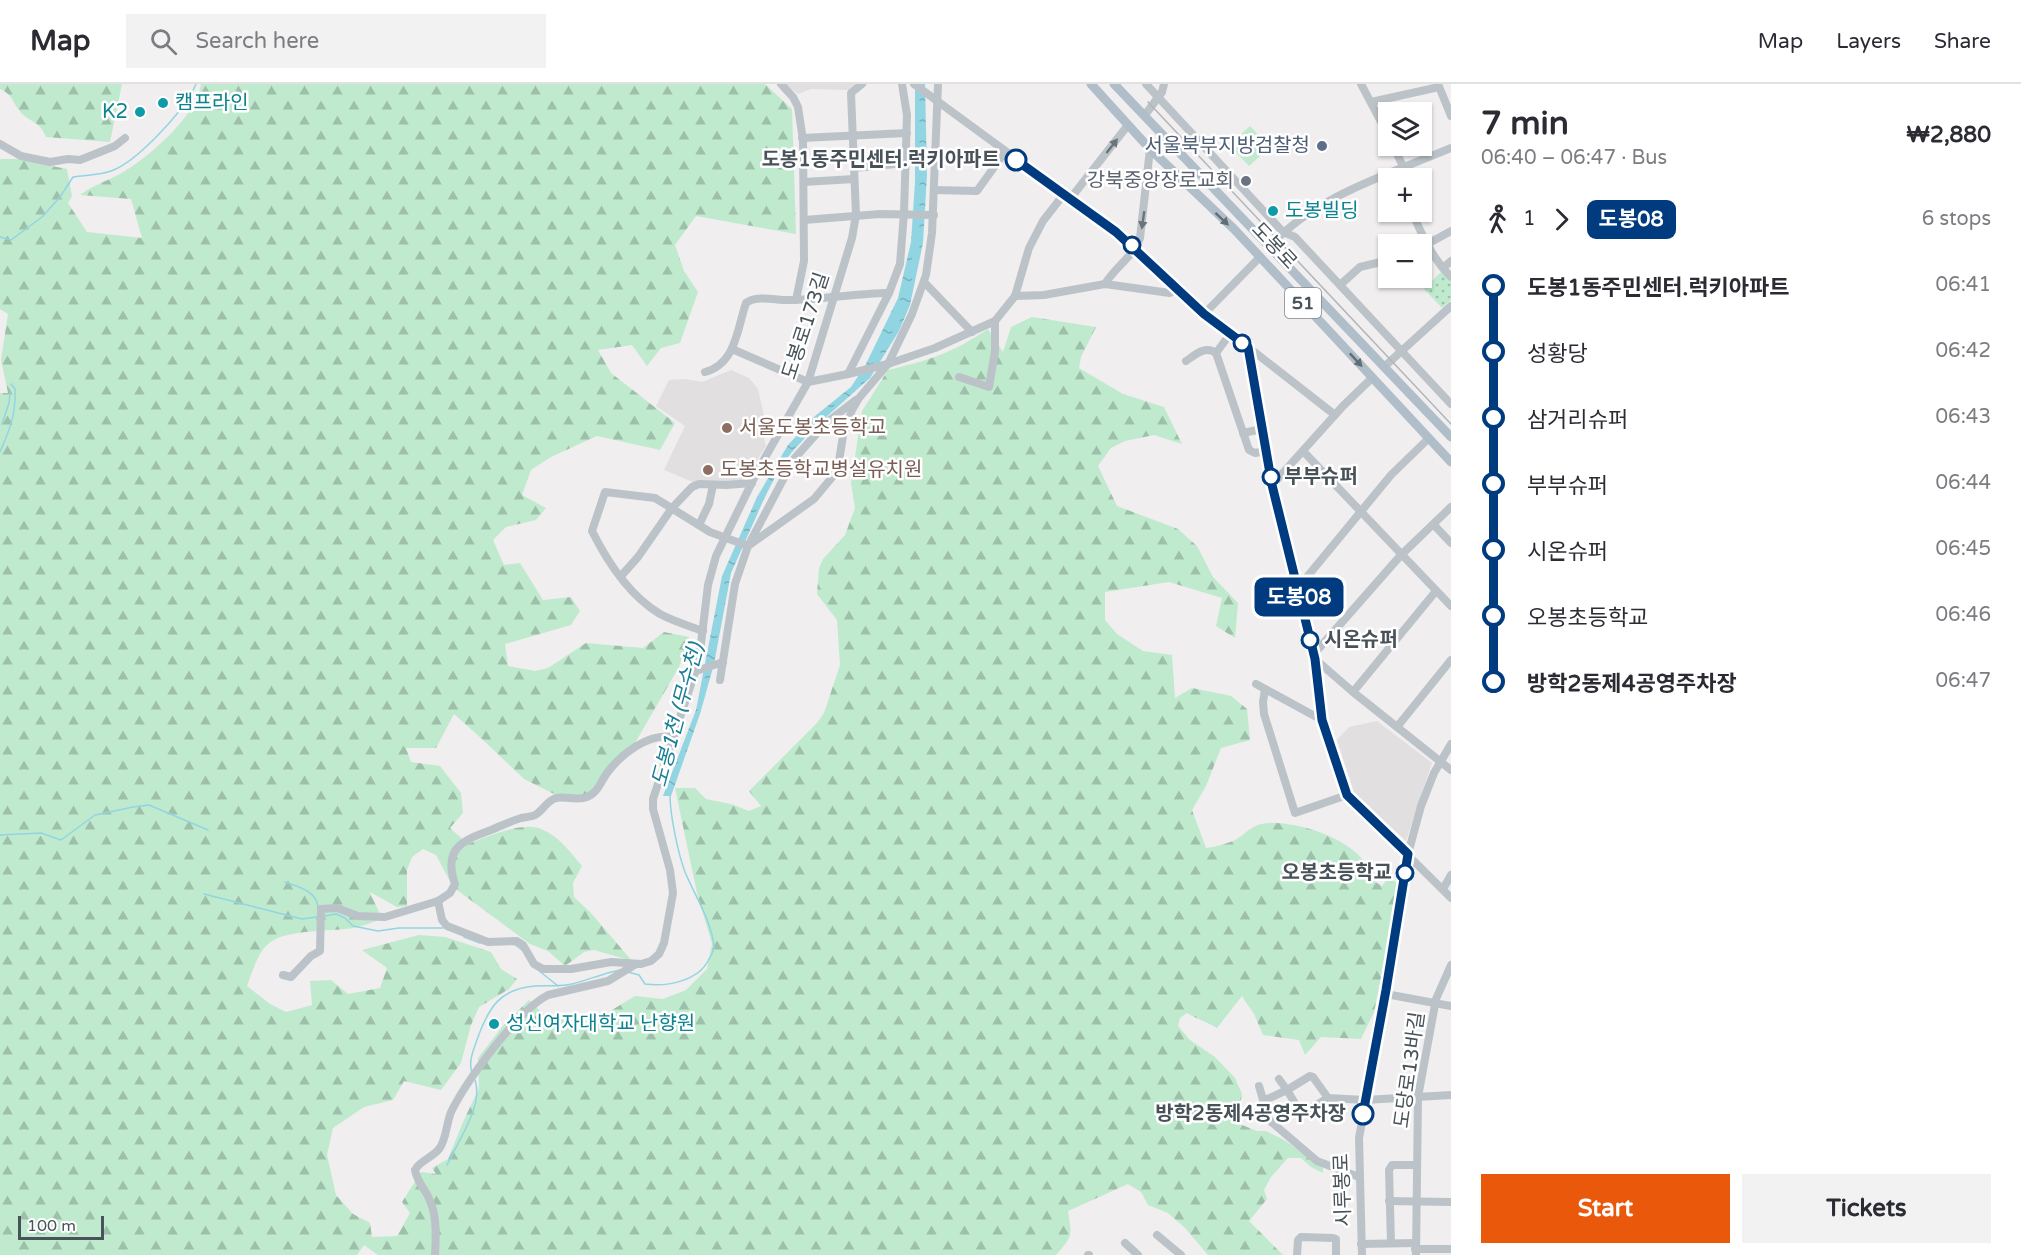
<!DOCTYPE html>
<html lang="en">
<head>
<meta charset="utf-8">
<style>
  body { margin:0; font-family:"Varela Round","Noto Sans KR",sans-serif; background:#f2f2f3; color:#2b2b33; height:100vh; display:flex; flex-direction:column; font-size:22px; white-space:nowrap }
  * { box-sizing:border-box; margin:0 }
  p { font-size:20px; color:#7c7c81 }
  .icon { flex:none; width:33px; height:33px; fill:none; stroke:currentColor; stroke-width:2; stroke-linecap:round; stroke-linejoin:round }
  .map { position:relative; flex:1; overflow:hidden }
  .side { display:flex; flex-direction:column; background:#fff; width:570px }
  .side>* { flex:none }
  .badge { padding:0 12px; border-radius:9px; font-size:21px; line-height:39px }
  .buttons { position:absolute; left:1378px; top:18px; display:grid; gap:12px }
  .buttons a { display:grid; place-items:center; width:54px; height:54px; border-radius:0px; background:#fff; box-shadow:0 2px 4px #0004; font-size:30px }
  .scale { position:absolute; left:18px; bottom:15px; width:86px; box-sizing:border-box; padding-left:6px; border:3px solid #485259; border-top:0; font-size:16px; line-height:21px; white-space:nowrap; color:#485259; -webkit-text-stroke:4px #fff; paint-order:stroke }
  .map>.badge { position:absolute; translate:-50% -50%; box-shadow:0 0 0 3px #fff }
  .legs { display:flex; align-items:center; gap:9px; height:66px; padding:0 30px; font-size:20px }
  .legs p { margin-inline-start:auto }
  .summary { display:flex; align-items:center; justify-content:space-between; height:102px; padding:0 30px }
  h1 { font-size:33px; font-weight:700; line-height:45px }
  .cta { display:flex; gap:12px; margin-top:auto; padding:12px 30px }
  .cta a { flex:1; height:69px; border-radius:0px; background:#ea580c; color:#fff; font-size:24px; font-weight:700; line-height:69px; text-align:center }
  .cta a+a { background:#f2f2f3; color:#2b2b33 }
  ul { padding:0 30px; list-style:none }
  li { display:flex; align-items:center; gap:21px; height:66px; font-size:22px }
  li i { display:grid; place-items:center; width:9px; height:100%; margin:0 8px; background:currentColor }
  li i::after { content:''; width:15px; height:15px; margin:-8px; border:4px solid; border-radius:50%; background:#fff }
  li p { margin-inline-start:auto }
  li:first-child i { background:linear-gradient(#0000 50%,currentColor 0) }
  li:last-child i { background:linear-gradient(currentColor 50%,#0000 0) }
  header { display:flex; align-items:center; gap:36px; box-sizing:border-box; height:84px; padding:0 30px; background:#fff; border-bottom:2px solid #e1e1e2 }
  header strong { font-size:28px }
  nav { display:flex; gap:33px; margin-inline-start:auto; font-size:21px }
  .search { width:420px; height:54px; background:#f2f2f3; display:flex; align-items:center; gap:15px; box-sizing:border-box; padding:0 21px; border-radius:0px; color:#7c7c81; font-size:22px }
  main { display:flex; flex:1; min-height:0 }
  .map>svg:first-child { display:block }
</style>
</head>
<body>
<header>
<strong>Map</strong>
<div class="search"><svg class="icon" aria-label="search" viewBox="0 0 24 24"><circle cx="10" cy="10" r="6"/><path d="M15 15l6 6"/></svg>Search here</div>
<nav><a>Map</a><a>Layers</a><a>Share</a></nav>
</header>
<main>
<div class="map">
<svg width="1451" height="1171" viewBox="0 0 1451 1171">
  <defs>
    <pattern id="forest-firs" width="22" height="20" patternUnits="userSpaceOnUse" patternTransform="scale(1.5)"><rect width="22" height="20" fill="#c0eace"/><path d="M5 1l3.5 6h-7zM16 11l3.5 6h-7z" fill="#9ec0aa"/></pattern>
    <pattern id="park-dots" width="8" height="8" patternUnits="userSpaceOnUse" patternTransform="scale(1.5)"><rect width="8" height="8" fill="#c0eace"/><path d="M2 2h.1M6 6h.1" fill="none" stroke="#9ec0aa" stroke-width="1.8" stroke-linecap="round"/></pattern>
    <pattern id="water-ripples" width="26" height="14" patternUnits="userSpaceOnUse" patternTransform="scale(1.5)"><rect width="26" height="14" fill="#91d5e3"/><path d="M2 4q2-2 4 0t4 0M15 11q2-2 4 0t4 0" fill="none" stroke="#78afbb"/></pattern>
  </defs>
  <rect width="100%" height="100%" fill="#f0eeee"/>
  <g fill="#e1dfdf">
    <path d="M 785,0 L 855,0 L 849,6 L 811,5 L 798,10 Z"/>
    <path d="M 731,286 L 749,294 L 758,305 L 766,340 L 770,346 L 764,355 L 766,362 L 746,394 L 737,398 L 720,400 L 693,398 L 664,386 L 685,342 L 656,322 L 669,296 L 685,295 L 702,298 Z"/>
    <path d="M 1377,637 L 1432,679 L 1406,757 L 1354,708 L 1337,656 L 1349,643 Z"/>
  </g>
  <g fill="url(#forest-firs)">
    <path d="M 0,0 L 122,0 L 110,58 L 46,53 C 39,35 28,39 19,26 C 11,16 13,11 0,5 Z"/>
    <path d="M 201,0 L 765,0 L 792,25 L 796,150 L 696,132 L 675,161 L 684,187 L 698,208 L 680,259 L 661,264 L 647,282 L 632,261 L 598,266 L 611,289 L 675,339 L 660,366 L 597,352 L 551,373 L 531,386 L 522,411 L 546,424 L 536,436 L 506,443 L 493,456 L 504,481 L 520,479 L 543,516 L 571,513 L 580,527 L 571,541 L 505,560 L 508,582 L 535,587 L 548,584 L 586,559 L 643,564 L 664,548 L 689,553 L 679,583 L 635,659 L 596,708 L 577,715 L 554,710 L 524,695 L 483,656 L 454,630 L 436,664 L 406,664 L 411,678 L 440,682 L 461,709 L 463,729 L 450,744 L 468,760 C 485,753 524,737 541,745 C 559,752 570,768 582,782 L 573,799 L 574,813 L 591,829 L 632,877 L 594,866 L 584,868 L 565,882 L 548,867 L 530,860 L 453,803 L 436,771 L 423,765 L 412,773 L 407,786 L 407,822 L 397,823 L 370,808 L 382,835 C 370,839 358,844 346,845 C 326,847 283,846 268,860 C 257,870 252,889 247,902 L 270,920 L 286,928 L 312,921 L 310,897 L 331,896 L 348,910 L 380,904 L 387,884 L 362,866 L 419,851 L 445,853 L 491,868 L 501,885 L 517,895 L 509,905 L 479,923 L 471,941 L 461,979 L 441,1006 L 404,997 L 393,1016 L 364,1023 L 333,1044 L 327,1071 L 336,1111 L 353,1130 L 370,1139 L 372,1153 L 397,1152 L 410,1129 L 402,1118 L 421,1088 L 436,1090 L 432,1084 L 448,1075 L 463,1038 L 479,1004 L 478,974 L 502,943 L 529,916 L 545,932 L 559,934 L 584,943 L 635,912 L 663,915 L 686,906 L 707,885 L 712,860 L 697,809 L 675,704 L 695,704 L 706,715 L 731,720 L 749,727 L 761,722 L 749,707 L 817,639 L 824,629 L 840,581 L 837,536 L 817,510 L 819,484 L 823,475 L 845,451 L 855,424 L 851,399 L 862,327 L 888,286 C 930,276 952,269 988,245 L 1003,268 L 1011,243 L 1032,233 L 1096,243 L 1081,273 L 1079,284 L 1123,310 L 1164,323 L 1182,360 L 1154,351 L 1125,357 L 1111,364 L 1098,382 L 1117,422 L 1178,445 L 1197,462 L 1213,493 L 1238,519 L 1235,554 L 1216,542 L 1222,514 L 1169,498 L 1105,508 L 1105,536 L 1117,550 L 1143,567 L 1172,571 L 1175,614 L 1192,604 L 1231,612 L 1247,625 L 1250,656 L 1221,664 L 1206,702 L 1192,726 L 1206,764 C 1215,763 1225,760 1233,757 C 1242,753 1251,742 1261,740 C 1295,734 1368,758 1372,796 L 1382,802 L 1388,794 L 1400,800 L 1374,928 L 1361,955 L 1321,953 L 1305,971 L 1299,956 L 1263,951 L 1254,930 L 1242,912 L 1217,944 C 1207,938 1197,935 1187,929 L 1180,934 L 1178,942 L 1190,956 L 1215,973 L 1235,994 L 1242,1010 L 1237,1039 L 1257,1047 L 1266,1047 L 1284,1056 L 1323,1083 L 1323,1089 L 1311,1083 L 1301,1074 L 1288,1074 L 1271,1093 L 1264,1106 L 1267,1115 L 1249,1137 L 1283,1171 L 1208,1171 L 1185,1144 L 1168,1129 L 1148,1121 L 1141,1108 L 1128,1100 L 1068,1127 C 1072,1152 1073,1152 1056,1171 L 378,1171 L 364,1161 L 357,1171 L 0,1171 L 0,309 L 8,309 L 1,276 L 8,230 L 0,225 L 0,75 L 17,75 L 67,85 L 72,112 L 68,119 L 87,148 L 142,154 L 131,115 L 80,111 C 94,100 111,96 125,87 C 151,71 197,31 201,0 Z"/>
  </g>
  <path fill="url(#park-dots)" d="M 1441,188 L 1451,198 L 1451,216 L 1442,224 L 1424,205 Z"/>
  <path fill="#c0eace" d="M 1250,42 L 1270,63 L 1249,82 L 1229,61 Z"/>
  <path fill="url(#water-ripples)" d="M 915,0 L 925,0 L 927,91 L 923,159 L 910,221 L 899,247 L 870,294 L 816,342 L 792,368 L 779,385 L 764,415 L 731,489 L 714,580 L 700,630 L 671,712 L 663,712 L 696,626 L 722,492 L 757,413 L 788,361 L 815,332 L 851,303 L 866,280 L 898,214 L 911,158 L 915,98 Z"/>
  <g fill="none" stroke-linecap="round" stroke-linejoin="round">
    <g stroke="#91d5e3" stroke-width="1.5">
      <path d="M 0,153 L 11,156 L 42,133 L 60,113 L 73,93 C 85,91 100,91 111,87 C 137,78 186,25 196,0"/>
      <path d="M 2,340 L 9,319 L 10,309"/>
      <path d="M 0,368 C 10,345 16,331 15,305 L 11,300"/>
      <path d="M 0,751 L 41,749 L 61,756 L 95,731 L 133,723 L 149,721 L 208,746"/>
      <path d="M 285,798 C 299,803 318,807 318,825"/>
      <path d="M 204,810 L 302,835 L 317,833"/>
      <path d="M 325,832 L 336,830 L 345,834 L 353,842 L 378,847 L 399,844 L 443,844"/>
      <path d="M 464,853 L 480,859"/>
      <path d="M 514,860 L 522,866"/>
      <path d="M 538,886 L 558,902"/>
      <path d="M 628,888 L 639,891 L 645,900 C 667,903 699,897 709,875 C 712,870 714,867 714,862 C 711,836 695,812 685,788 C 678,769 670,731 670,711"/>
      <path d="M 472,989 C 468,976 474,965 478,953 C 489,923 500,905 535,902 C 548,901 560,903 572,900 C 585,897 610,887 621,886"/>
      <path d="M 447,1081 C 458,1057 484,1021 475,996"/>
    </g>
    <g stroke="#bbc3c9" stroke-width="8">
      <path d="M 781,0 L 793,13 L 798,23 L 803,56 L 804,177 L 796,216"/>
      <path d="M 914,0 L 1116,148 L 1204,230 L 1248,263 L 1272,401 L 1315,575 L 1322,636 L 1347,711 L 1451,814"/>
      <path d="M 1146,0 L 1283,148 L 1295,153 L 1451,320"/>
      <path d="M 1361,0 L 1389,53"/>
      <path d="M 1438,0 L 1451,32"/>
      <path d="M 1371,18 L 1439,3"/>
      <path d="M 1145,31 L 1162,8 L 1164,0"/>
      <path d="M 802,54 L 907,49"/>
      <path d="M 0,60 L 21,72 L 50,78 L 68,75 L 80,76 L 115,62 L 125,54"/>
      <path d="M 1393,62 L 1404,84"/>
      <path d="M 854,84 L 906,79"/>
      <path d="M 804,98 L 854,95"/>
      <path d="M 935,106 L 977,107 L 1005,68"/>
      <path d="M 1070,115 L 1128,41"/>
      <path d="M 1412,128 C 1422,151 1432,174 1451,193"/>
      <path d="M 804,136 L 880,130 L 934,131"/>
      <path d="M 1269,163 C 1317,111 1387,91 1451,64"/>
      <path d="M 1422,163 L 1451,147"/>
      <path d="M 1443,184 L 1451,177"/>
      <path d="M 924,198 L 972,248"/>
      <path d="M 1105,200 C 1115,183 1133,173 1140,154 L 1150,65"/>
      <path d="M 1340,201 L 1360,183 L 1389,176"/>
      <path d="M 1015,212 L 1044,211 L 1105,200 L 1170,209 L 1176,206"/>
      <path d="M 1204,230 L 1260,173"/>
      <path d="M 1248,263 L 1335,331"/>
      <path d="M 732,265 L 808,298 L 848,290 L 889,209 L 900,180 L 904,129 L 907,31 L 902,0"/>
      <path d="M 1216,269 L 1230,250"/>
      <path d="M 1186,277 C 1195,271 1205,261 1216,269 L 1249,366 L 1255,369 L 1266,367"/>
      <path d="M 1384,283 L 1451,222"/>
      <path d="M 705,288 C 736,280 737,245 746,219 C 755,212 771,215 782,216 C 818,217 853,209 889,209"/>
      <path d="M 848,290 L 888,280 L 935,264 L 995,237 L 1015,212 L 1029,164 L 1043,137 L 1064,110"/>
      <path d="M 959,293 L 989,303 L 995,267 L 995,237"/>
      <path d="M 1243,349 L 1262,345"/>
      <path d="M 1303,367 L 1451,522"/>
      <path d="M 1272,401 L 1343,322 L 1372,294"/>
      <path d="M 699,441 L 709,420 L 713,401"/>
      <path d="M 1434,441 L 1451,459"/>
      <path d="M 748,462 L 814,415 L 834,391 L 839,377 L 843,352 L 852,326 L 859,314 L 888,280 L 912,230 L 926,191 L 932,149 L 938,0"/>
      <path d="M 621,492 L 638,473 L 672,424 L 692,403 L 699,400 L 726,401 L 752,399"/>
      <path d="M 1297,505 L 1391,391 L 1429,354"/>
      <path d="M 703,547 C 689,542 673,537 660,530 C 630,512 607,477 592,447 L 605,408 L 655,414 L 710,448 L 748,462"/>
      <path d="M 1314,570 L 1401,471 L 1451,423"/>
      <path d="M 1315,575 L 1353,608 L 1451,686"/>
      <path d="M 696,587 L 723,578"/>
      <path d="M 720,596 L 735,500 L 748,462 L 794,375 L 826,339 L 856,316"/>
      <path d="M 1256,600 L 1322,636"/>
      <path d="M 1265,605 L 1263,618 L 1264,630 L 1295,729 L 1347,711"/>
      <path d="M 1353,608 L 1436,507"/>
      <path d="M 1397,643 L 1451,576"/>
      <path d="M 1443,805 L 1451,791"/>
      <path d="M 438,817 L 442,836 L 447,842 L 488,858 L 517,857 L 523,861 L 534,880 L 543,885 L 571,885 L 611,878 L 641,880 L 651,877 L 659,870 L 664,859 L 673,809 L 670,786 L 653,725 L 653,715 L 699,576 L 708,501 L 716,472 L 758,386 L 808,298 L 852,154 L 856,131 L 851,9 L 862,0"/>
      <path d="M 283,891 L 291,893 L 311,872 L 320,867 L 321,825 L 337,824 L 358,832 L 385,833 L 438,817 L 450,809 L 455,800 C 443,765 461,757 491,746 C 501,742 511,737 521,734 C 525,733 531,733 535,731 C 543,727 546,717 556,714 C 566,712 577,717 587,713 C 598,709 601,697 607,689 C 621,670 648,649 673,653"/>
      <path d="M 1386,910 L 1451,922"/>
      <path d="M 1259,1002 L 1269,1036 L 1317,1077 L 1359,1093"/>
      <path d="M 1328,1014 L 1365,1016 L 1451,1011"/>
      <path d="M 1263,1017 L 1287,1006 L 1299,1026 L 1305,1028 L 1328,1014 L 1313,993 L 1310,992 L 1287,1006 L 1279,995"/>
      <path d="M 1389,1117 L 1451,1118"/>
      <path d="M 1157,1151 L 1181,1171"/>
      <path d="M 1125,1159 L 1138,1171"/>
      <path d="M 1391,1159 L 1389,1086 L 1392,1081 L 1417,1081"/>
      <path d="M 1361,1160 L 1415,1159"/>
      <path d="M 1415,1165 L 1451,1165"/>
      <path d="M 435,1171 C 436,1154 437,1132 430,1117 C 426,1106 417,1098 415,1086 C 420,1076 432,1074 439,1065 C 447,1055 446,1038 452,1026 C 468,995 517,927 548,911 L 608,897 L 636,880"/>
      <path d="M 1088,1171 L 1089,1171"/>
      <path d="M 1297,1171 L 1298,1156 L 1301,1153 L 1333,1154 L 1336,1155 L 1336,1171"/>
      <path d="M 1362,1171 L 1359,1054 L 1386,906 L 1408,770 L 1421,722 L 1434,689 L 1451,660"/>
      <path d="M 1416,1171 L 1418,1013 L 1436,915 L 1451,881"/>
    </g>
    <g stroke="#b0beca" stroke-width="9">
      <path d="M 1091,0 L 1150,65 L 1234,145 L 1451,378"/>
      <path d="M 1114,0 L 1451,353"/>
    </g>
    <path stroke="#b1b4b8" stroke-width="1.5" d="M 1148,18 L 1451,340"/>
  </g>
  <defs><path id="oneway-solid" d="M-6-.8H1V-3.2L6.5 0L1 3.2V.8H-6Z" transform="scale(1.5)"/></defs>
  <g fill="#6a747b">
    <use href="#oneway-solid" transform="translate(1112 62) rotate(-52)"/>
    <use href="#oneway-solid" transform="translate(1143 136) rotate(98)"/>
  </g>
  <g fill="#626d75">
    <use href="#oneway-solid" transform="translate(1222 135) rotate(43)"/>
    <use href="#oneway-solid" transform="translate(1356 276) rotate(47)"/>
  </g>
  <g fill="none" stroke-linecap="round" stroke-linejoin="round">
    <defs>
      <path id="line-1" d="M 1016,76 L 1116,148 L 1204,230 L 1248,263 L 1272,401 L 1315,575 L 1322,636 L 1347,711 L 1408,770 L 1386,906 L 1363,1030"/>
    </defs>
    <use href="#line-1" stroke="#fff" stroke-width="14"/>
    <use href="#line-1" stroke="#003b80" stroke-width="9"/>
  </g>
  <g fill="#0f9aa8" stroke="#fff" stroke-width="2">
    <circle cx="163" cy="19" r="6"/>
    <circle cx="140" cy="28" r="6"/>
    <circle cx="1273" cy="127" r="6"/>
    <circle cx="494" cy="940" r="6"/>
  </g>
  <circle fill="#5c6f8a" stroke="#fff" stroke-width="2" cx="1322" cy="62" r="6"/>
  <g fill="#fff" stroke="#003b80" stroke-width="3">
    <circle cx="1016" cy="76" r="10"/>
    <circle cx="1132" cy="161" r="8"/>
    <circle cx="1242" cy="259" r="8"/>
    <circle cx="1271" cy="393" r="8"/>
    <circle cx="1310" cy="556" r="8"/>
    <circle cx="1405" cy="789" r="8"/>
    <circle cx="1363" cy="1030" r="10"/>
  </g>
  <circle fill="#6b7280" stroke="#fff" stroke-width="2" cx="1246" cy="97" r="6"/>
  <g fill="#8d6e63" stroke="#fff" stroke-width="2">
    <circle cx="727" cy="344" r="6"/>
    <circle cx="708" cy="386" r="6"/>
  </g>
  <g text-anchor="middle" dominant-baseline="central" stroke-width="5" stroke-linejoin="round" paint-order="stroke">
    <rect fill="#fff" stroke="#7f868b" stroke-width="1.5" x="1285" y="204" width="36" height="30" rx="4.5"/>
    <g font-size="18" font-weight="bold" fill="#485259">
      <text x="1303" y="219">51</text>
    </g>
    <g font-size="20" fill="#0d838f" stroke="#fff" text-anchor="start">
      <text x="175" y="19">캠프라인</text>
      <text x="128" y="28" text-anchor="end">K2</text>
      <text x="1285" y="127">도봉빌딩</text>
      <text x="506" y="940">성신여자대학교 난향원</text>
    </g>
    <g font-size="20" fill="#4e5e75" stroke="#fff" text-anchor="end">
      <text x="1310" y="62">서울북부지방검찰청</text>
    </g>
    <g font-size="20" font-weight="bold" fill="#485259" stroke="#fff" text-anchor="end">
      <text x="1000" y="76">도봉1동주민센터.럭키아파트</text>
      <text x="1284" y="393" text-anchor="start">부부슈퍼</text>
      <text x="1324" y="556" text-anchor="start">시온슈퍼</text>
      <text x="1392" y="789">오봉초등학교</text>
      <text x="1346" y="1030">방학2동제4공영주차장</text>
    </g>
    <g font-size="20" fill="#5b616d" stroke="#fff" text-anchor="end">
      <text x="1234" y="97">강북중앙장로교회</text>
    </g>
    <g font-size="20" fill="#485259" stroke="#fff">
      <text transform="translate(1274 162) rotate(47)">도봉로</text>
      <text transform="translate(806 242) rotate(-72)">도봉로173길</text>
      <text transform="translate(1410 986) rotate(-82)">도당로13바길</text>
      <text transform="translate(1343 1106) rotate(-92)">시루봉로</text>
    </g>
    <g font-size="20" fill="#785e54" stroke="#fff" text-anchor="start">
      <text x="739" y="344">서울도봉초등학교</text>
      <text x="720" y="386">도봉초등학교병설유치원</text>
    </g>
    <g font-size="21" font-style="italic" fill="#1a7f93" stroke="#fff">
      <text transform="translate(678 631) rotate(-75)">도봉1천 (무수천)</text>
    </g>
  </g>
</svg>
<div class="buttons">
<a><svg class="icon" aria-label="layers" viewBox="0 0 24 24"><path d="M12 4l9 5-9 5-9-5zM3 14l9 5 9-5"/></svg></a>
<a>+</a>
<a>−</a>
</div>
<div class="scale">100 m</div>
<b class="badge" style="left:1299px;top:513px;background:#003b80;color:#fff">도봉08</b>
</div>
<section class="side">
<div class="summary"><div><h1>7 min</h1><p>06:40 – 06:47 · Bus</p></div><b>₩2,880</b></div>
<div class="legs"><svg class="icon" aria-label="walk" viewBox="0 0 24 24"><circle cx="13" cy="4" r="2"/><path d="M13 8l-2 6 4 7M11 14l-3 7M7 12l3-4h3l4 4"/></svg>1<svg class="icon" aria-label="forward" viewBox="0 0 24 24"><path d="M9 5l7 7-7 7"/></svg><b class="badge" style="background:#003b80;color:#fff">도봉08</b><p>6 stops</p></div>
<ul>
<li><i style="color:#003b80"></i><b>도봉1동주민센터.럭키아파트</b><p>06:41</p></li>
<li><i style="color:#003b80"></i><span>성황당</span><p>06:42</p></li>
<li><i style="color:#003b80"></i><span>삼거리슈퍼</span><p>06:43</p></li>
<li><i style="color:#003b80"></i><span>부부슈퍼</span><p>06:44</p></li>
<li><i style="color:#003b80"></i><span>시온슈퍼</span><p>06:45</p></li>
<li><i style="color:#003b80"></i><span>오봉초등학교</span><p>06:46</p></li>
<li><i style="color:#003b80"></i><b>방학2동제4공영주차장</b><p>06:47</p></li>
</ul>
<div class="cta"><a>Start</a><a>Tickets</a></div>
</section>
</main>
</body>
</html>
